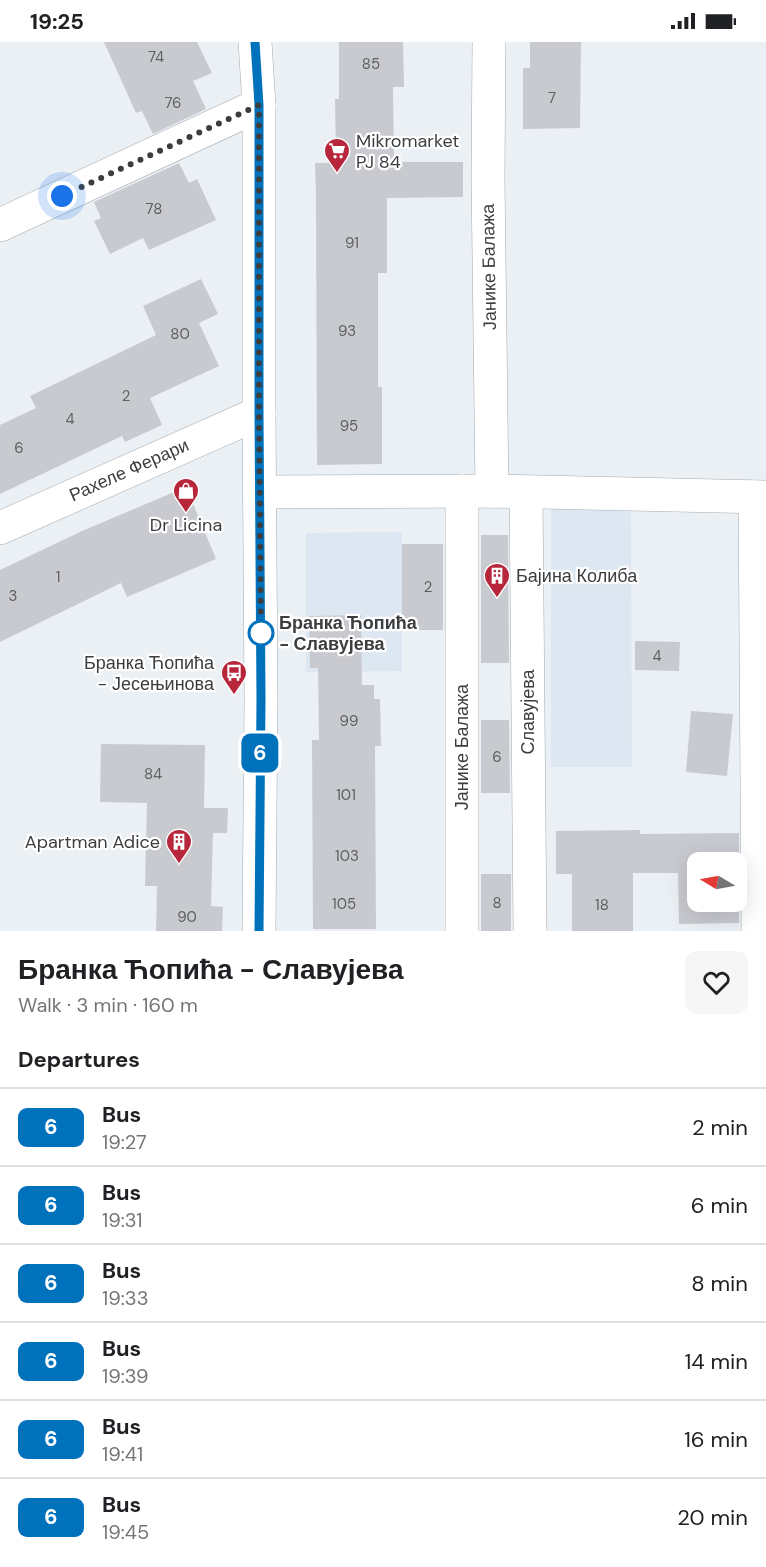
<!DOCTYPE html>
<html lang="en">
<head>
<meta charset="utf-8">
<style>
  body { margin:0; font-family:"DM Sans",sans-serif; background:#f6f6f6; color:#202124; height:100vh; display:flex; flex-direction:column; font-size:22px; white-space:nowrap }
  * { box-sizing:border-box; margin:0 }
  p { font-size:20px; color:#757577 }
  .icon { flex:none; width:33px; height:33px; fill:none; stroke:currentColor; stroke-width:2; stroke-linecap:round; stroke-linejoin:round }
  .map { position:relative; height:889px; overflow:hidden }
  .details { display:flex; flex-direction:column; background:#fff; flex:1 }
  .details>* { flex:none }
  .badge { padding:0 12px; border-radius:9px; font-size:21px; line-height:39px }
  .needle { width:39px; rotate:280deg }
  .controls { position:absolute; left:687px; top:810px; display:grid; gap:12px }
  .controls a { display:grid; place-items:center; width:60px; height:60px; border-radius:12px; background:#fff; box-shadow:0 6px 24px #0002; font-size:30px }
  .you { position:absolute; width:30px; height:30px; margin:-15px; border:4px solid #fff; border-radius:50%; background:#1a73e8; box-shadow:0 0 0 9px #1a73e833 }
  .map>.badge { position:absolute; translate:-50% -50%; box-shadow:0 0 0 3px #fff }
  h2 { padding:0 18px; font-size:22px; line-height:54px }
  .round { display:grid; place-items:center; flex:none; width:63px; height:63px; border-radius:12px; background:#f6f6f6 }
  .overview { display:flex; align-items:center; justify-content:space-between; height:102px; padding:0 18px }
  h1 { font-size:28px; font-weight:600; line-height:45px }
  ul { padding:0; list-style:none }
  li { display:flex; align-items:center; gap:18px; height:78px; padding:0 18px; border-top:2px solid #e0e0e0 }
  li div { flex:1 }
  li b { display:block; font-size:22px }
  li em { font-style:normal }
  li .badge { min-width:66px; font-weight:700; text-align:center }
  .status { display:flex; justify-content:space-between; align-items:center; height:42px; padding:0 30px; background:#fff; direction:ltr }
  .status svg { height:16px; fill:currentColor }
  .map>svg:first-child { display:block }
</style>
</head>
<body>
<div class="status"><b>19:25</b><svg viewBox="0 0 49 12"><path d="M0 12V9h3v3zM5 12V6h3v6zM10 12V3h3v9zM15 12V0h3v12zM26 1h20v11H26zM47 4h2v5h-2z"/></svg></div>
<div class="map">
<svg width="766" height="889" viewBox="0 0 766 889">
  <rect width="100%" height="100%" fill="#ebf0f5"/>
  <g fill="#dce7f2">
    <path d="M 551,465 L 631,465 L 632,725 L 551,725 Z"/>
    <path d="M 402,490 L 402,629 L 306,630 L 306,491 Z"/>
  </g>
  <g fill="#c9cad0" fill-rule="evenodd">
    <path d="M 104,0 L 197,0 L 212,31 L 193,39 L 206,67 L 153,92 L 142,69 L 136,71 Z"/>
    <path d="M 339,0 L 403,0 L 404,45 L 393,45 L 394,120 L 463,120 L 463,155 L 387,156 L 387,231 L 378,231 L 378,345 L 382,345 L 382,422 L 317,423 L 316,156 L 315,121 L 336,121 L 335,57 L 339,57 Z"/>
    <path d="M 530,0 L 581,0 L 580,86 L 523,87 L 523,26 L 530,26 Z"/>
    <path d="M 179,121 L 189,141 L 197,137 L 216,178 L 149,208 L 143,196 L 110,212 L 94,179 L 101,176 L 94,160 Z"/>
    <path d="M 201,237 L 218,272 L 199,281 L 219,324 L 150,356 L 162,383 L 125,400 L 122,394 L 0,452 L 0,383 L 36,366 L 30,354 L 156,293 L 143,264 Z"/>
    <path d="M 186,445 L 216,517 L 127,555 L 121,541 L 0,600 L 0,528 L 82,489 Z"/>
    <path d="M 481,493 L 508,493 L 509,621 L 481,621 Z"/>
    <rect x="402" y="502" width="41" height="86"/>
    <path d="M 361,573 L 362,643 L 374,643 L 374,657 L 380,657 L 381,704 L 375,704 L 376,887 L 313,887 L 312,698 L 319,698 L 318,626 L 310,626 L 309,574 Z"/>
    <path d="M 635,599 L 680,600 L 679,629 L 635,628 Z"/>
    <path d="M 691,669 L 733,672 L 727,734 L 686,730 Z"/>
    <path d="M 481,678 L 509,678 L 510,751 L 481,751 Z"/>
    <path d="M 101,702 L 205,703 L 204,766 L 228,766 L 227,791 L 213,791 L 211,864 L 223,865 L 222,889 L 156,889 L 157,844 L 145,844 L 147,761 L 100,760 Z"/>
    <path d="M 640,788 L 640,792 L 739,791 L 739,881 L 679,882 L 678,831 L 633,831 L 633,889 L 572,889 L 572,832 L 556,832 L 556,789 ZM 698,820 L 736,820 L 736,860 L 698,860 Z"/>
    <rect x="481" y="832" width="30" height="57"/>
  </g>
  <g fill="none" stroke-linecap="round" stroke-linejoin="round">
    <defs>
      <g id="minor">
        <path d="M 255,0 L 259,63 L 259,371 L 261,657 L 259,889"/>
        <path d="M 489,0 L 488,136 L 492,449"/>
        <path d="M 0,183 L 259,63"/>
        <path d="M 260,450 L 492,449 L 766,455"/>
        <path d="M 526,451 L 530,889"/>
        <path d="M 755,455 L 758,889"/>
        <path d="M 0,486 L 259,371"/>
        <path d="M 462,889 L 462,449"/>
      </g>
    </defs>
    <use href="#minor" stroke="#a4a9ad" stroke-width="34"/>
    <use href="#minor" stroke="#fff" stroke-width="33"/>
  </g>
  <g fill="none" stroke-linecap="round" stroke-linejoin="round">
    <defs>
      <path id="line" d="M 255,0 L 259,63 L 259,371 L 261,657 L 259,889"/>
    </defs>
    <use href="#line" stroke="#fff" stroke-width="14"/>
    <use href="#line" stroke="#0072bc" stroke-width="9"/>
    <path stroke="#3b3d3f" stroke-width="6" stroke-dasharray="0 10.8" d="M 62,154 L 259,63 L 259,371 L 261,591"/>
  </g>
  <defs>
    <symbol id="supermarket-pin" viewBox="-11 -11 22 30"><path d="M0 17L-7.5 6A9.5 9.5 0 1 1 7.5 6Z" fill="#b7263a" stroke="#fff"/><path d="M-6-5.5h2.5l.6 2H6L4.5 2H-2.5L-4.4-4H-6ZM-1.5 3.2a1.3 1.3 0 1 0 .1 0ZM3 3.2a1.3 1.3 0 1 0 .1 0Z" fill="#fff"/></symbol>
    <symbol id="shop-pin" viewBox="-11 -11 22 30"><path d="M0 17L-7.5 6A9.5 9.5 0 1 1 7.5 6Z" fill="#b7263a" stroke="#fff"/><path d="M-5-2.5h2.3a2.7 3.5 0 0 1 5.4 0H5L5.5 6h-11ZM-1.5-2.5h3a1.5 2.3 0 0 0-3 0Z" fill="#fff"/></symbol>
    <symbol id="building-pin" viewBox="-11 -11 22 30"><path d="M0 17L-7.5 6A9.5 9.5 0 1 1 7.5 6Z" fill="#b7263a" stroke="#fff"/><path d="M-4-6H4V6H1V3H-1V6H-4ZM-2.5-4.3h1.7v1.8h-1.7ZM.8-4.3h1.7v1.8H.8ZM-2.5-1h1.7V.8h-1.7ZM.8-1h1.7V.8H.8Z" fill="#fff"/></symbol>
    <symbol id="bus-pin" viewBox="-11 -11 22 30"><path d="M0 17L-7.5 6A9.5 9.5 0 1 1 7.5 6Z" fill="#b7263a" stroke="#fff"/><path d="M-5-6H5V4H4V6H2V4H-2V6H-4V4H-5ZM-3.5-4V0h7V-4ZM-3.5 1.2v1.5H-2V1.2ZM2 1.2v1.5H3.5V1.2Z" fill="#fff"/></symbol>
  </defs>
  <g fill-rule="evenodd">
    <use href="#supermarket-pin" x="322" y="94" width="30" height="40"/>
    <use href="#shop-pin" x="171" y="434" width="30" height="40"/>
    <use href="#building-pin" x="482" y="519" width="30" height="40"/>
    <use href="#bus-pin" x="219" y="616" width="30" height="40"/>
    <use href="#building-pin" x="164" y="785" width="30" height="40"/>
  </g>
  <circle fill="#fff" stroke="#0072bc" stroke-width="3" cx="261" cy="591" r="12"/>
  <g text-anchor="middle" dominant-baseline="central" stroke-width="4.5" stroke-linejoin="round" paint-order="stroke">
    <g font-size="15" fill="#5e6063">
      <text x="156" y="15">74</text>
      <text x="371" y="22">85</text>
      <text x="552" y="56">7</text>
      <text x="173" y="61">76</text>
      <text x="154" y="167">78</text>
      <text x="352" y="201">91</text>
      <text x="347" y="289">93</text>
      <text x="180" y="292">80</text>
      <text x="126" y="354">2</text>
      <text x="70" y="377">4</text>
      <text x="349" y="384">95</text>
      <text x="19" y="406">6</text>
      <text x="58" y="535">1</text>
      <text x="428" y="545">2</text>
      <text x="13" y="554">3</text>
      <text x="657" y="614">4</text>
      <text x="349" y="679">99</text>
      <text x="497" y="715">6</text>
      <text x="153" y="732">84</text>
      <text x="346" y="753">101</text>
      <text x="347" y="814">103</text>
      <text x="497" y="861">8</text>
      <text x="344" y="862">105</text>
      <text x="602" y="863">18</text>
      <text x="187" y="875">90</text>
    </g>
    <g font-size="18" fill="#3b3d3f" stroke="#fff" text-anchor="start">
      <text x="356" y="99">Mikromarket<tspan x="356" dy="21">PJ 84</tspan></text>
      <text x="186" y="483" text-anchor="middle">Dr Licina</text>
      <text x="516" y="534">Бајина Колиба</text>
      <text x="214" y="621" text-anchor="end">Бранка Ћопића<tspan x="214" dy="21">- Јесењинова</tspan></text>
      <text x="160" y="800" text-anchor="end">Apartman Adice</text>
    </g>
    <g font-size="18" fill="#3b3d3f" stroke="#fff">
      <text transform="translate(489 225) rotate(-91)">Јанике Балажа</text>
      <text transform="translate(129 428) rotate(-24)">Рахеле Ферари</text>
      <text transform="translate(528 670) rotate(-90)">Славујева</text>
      <text transform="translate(462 705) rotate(-90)">Јанике Балажа</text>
    </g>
    <g font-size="18" font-weight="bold" fill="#3b3d3f" stroke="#fff" text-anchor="start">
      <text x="279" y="581">Бранка Ћопића<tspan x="279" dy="21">- Славујева</tspan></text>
    </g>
  </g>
</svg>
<div class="controls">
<a><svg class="needle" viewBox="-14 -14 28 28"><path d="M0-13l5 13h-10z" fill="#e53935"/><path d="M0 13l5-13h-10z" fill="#757577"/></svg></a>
</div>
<div class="you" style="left:62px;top:154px"></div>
<b class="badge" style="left:260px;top:711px;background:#0072bc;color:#fff">6</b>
</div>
<section class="details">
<div class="overview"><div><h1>Бранка Ћопића - Славујева</h1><p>Walk · 3 min · 160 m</p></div><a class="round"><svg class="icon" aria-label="heart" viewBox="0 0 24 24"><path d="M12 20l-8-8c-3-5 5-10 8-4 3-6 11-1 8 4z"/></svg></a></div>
<h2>Departures</h2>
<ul>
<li><span class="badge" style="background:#0072bc;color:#fff">6</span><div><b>Bus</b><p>19:27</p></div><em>2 min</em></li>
<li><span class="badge" style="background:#0072bc;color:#fff">6</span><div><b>Bus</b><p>19:31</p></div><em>6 min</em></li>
<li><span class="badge" style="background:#0072bc;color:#fff">6</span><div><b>Bus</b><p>19:33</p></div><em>8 min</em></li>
<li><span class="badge" style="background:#0072bc;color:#fff">6</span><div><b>Bus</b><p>19:39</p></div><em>14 min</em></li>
<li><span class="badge" style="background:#0072bc;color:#fff">6</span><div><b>Bus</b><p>19:41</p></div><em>16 min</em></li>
<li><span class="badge" style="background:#0072bc;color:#fff">6</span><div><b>Bus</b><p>19:45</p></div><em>20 min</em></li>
</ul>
</section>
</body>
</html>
